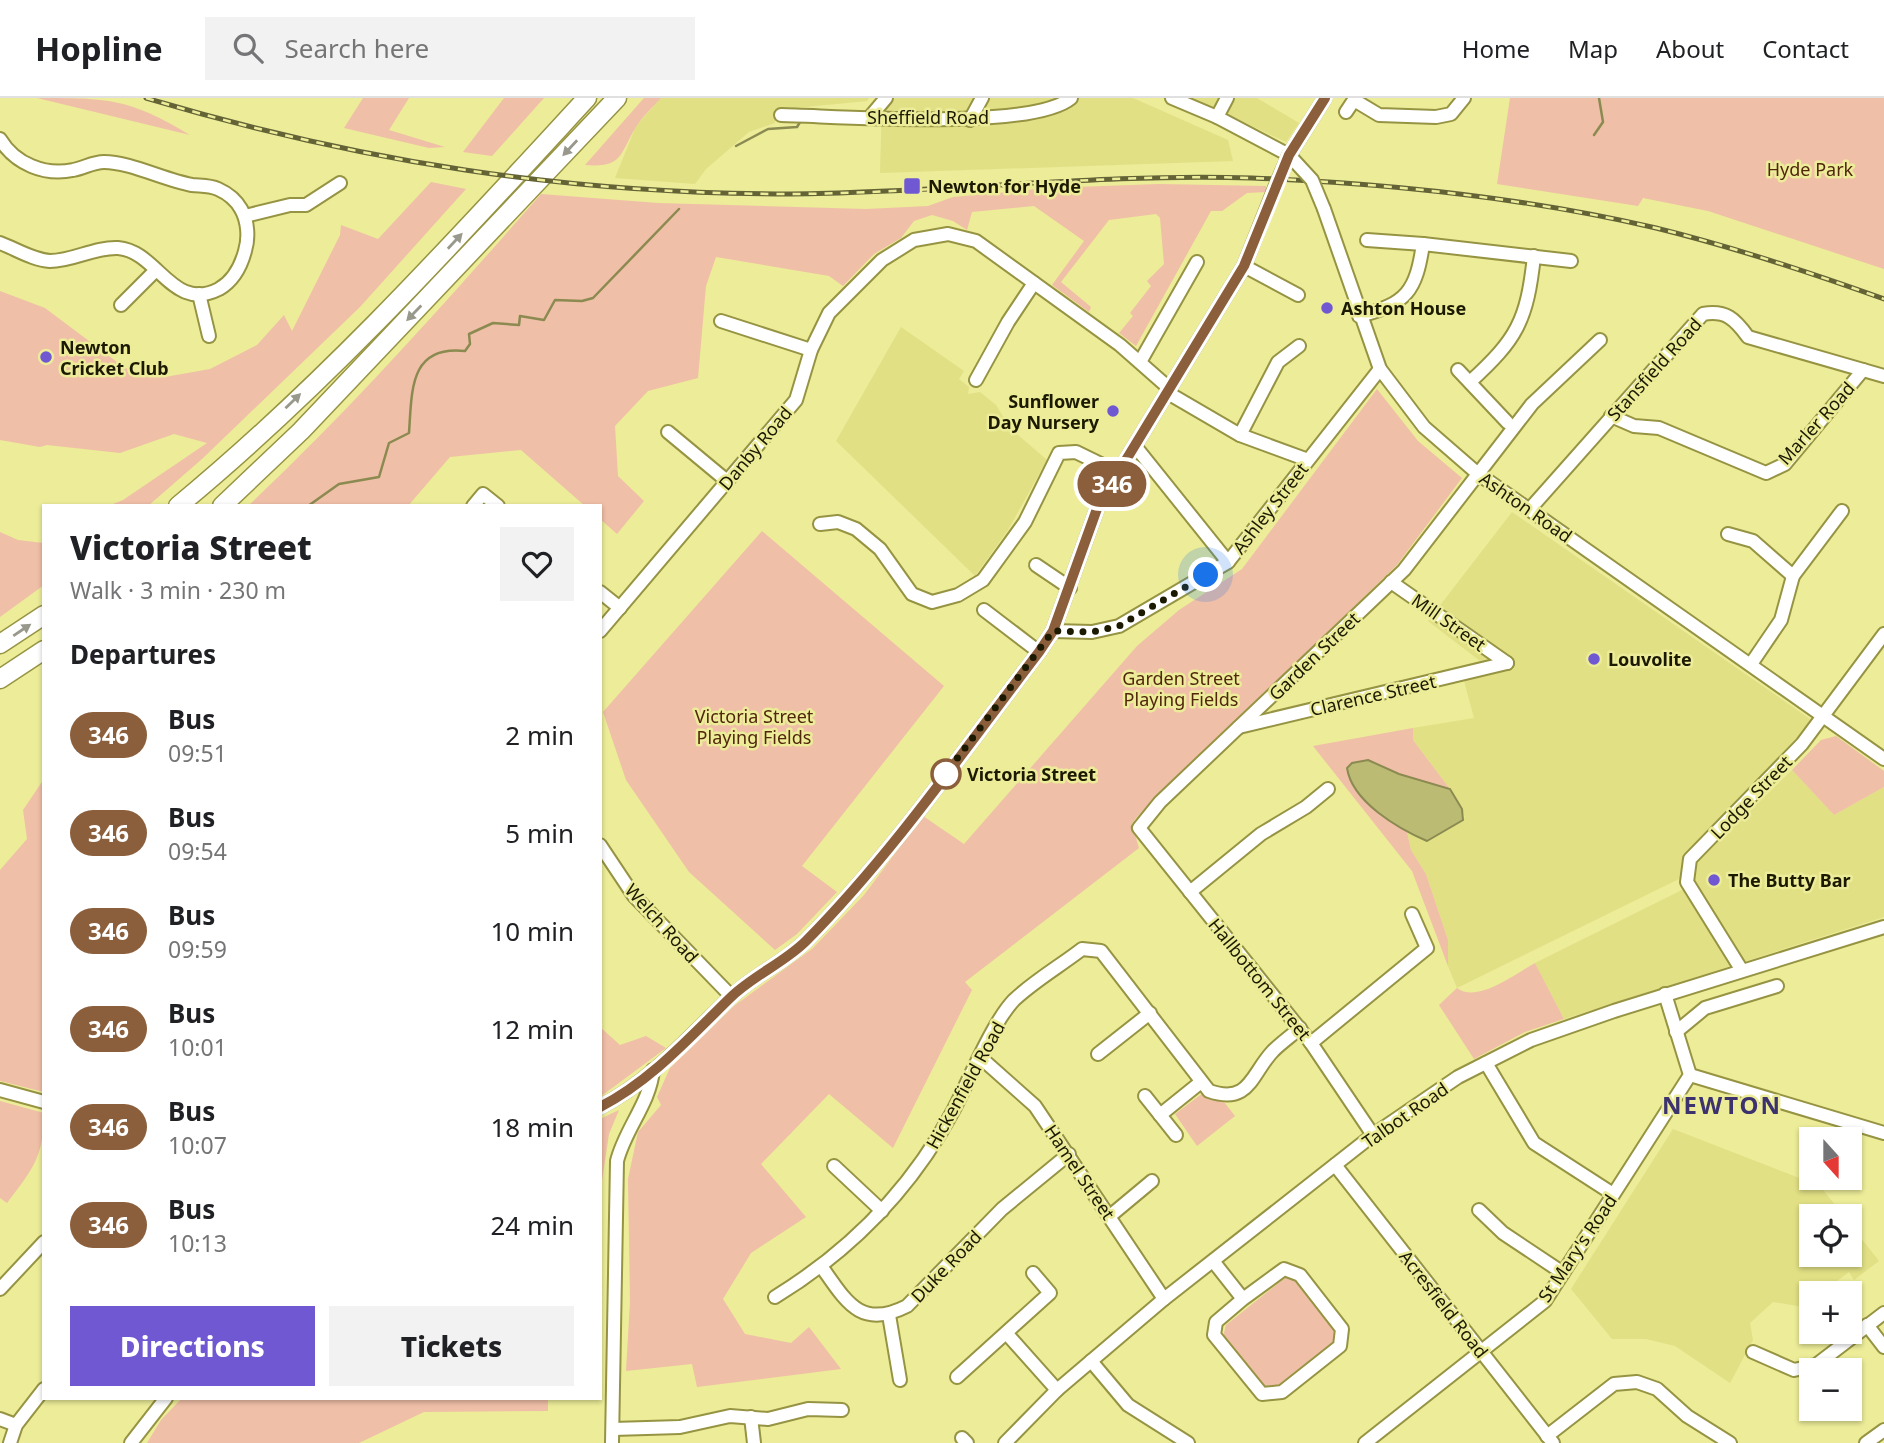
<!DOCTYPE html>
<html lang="en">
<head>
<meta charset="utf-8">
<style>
  body { margin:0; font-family:"Noto Sans",sans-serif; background:#f2f2f2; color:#202124; height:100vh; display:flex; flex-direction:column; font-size:26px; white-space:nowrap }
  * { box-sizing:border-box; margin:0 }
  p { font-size:23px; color:#757577 }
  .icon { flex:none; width:38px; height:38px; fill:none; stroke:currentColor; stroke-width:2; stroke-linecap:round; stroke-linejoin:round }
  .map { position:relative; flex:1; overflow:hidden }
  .side { position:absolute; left:42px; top:406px; width:560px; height:896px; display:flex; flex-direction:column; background:#fff; border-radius:0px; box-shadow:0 2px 5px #0004 }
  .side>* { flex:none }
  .badge { padding:0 14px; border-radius:23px; font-size:24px; line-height:46px }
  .needle { width:46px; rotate:159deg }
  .fabs { position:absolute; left:1799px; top:1029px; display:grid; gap:14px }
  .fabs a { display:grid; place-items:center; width:63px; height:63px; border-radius:0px; background:#fff; box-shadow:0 2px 5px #0004; font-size:35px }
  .you { position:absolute; width:35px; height:35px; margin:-18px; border:5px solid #fff; border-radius:50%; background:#1a73e8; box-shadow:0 0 0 10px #1a73e833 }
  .map>.badge { position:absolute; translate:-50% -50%; box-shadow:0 0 0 4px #fff }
  h2 { padding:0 28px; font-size:26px; line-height:63px }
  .round { display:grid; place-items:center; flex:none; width:74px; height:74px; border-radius:0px; background:#f2f2f2 }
  .head { display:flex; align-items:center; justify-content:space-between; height:119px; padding:0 28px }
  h1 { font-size:33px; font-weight:800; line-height:52px }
  .cta { display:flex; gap:14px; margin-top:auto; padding:14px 28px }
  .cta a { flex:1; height:80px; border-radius:0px; background:#7058d2; color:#fff; font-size:28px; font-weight:800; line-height:80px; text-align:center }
  .cta a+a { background:#f2f2f2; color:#202124 }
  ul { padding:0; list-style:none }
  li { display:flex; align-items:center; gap:21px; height:98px; padding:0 28px }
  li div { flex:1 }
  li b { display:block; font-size:26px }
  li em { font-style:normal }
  li .badge { min-width:77px; font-weight:700; text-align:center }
  header { display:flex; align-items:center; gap:42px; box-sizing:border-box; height:98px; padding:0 35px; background:#fff; border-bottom:2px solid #e0e0e0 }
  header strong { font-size:33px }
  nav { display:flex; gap:38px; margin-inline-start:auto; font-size:24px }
  .search { width:490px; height:63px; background:#f2f2f2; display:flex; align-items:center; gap:18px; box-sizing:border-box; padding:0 24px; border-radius:0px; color:#757577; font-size:26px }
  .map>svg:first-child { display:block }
</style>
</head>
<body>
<header>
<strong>Hopline</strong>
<div class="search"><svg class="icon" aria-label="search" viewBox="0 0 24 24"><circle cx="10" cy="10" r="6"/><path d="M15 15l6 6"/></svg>Search here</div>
<nav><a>Home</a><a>Map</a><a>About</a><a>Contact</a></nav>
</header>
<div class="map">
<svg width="1884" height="1345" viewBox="0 0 1884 1345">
  <rect width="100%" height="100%" fill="#ecec99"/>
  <g fill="#e1e085">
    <path d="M 661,0 L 869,0 L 867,3 L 775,12 L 775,25 L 749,34 L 706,71 L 695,86 L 615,80 L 636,28 Z"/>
    <path d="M 889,0 L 1133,0 L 1228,42 L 1233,63 L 880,75 L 882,7 Z"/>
    <path d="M 1193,0 L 1257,0 L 1299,25 L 1286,44 Z"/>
    <path d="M 901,229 L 964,273 L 959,281 L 969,289 L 968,296 L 980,294 L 996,307 L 1010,330 L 1047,362 L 1008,432 L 975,478 L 836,343 Z"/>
    <path d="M 1512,414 L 1813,623 L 1693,749 L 1685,762 L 1681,780 L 1457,890 L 1448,868 L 1448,842 L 1426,776 L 1411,752 L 1407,734 L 1427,743 L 1465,719 L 1450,691 L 1413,642 L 1413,630 L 1474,620 L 1460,568 L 1480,563 L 1428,523 Z"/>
    <path d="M 1792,672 L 1834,717 L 1884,689 L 1884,819 L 1564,921 L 1535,865 L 1694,786 L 1695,766 Z"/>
    <path d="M 1673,1031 L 1820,1088 L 1844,1118 L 1811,1118 L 1811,1157 L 1850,1157 L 1850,1126 L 1879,1163 L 1854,1182 L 1849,1174 L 1821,1195 L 1811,1195 L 1811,1203 L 1804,1209 L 1773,1204 L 1750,1225 L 1753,1242 L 1730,1285 L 1675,1248 L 1646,1241 L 1612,1241 L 1571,1191 Z"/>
  </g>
  <g fill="#f0bfa7">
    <path d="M 37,0 C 108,0 128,0 190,37 Z"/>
    <path d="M 363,0 L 409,0 L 389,32 L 445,49 L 429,50 L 344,30 Z"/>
    <path d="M 504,0 L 544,0 L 492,58 L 463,54 Z"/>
    <path d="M 644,0 L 661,0 C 653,9 642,19 636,29 C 619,57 623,70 585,67 Z"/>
    <path d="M 1510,0 L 1884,0 L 1884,171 L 1708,113 L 1643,100 L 1638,108 L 1497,86 Z"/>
    <path d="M 431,84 L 466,91 L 360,209 L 202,361 L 148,408 L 108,408 L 123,402 L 207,345 L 174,336 L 120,355 L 47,347 L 40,349 L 0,342 L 0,193 L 45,210 L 125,270 L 165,279 L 210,271 L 257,247 L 284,217 L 292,233 L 340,137 L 341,127 L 378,141 Z"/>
    <path d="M 1159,86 L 1266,88 L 1266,94 L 1247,95 L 1222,113 L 1211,113 L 1136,248 L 1119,235 L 1133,218 L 1130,215 L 1151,188 L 1147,183 L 1164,166 L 1160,120 L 1156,116 L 1109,122 L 1061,184 L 1091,209 L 1089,214 L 1052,187 L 1084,143 L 1034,108 L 972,114 L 967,132 L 953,123 L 932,117 L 914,123 L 901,140 L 874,156 L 843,188 L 829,178 L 716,159 L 706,188 L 698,280 L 648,293 L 615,328 L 618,378 L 644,403 L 617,436 L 600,421 L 600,408 L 585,408 L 521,352 L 450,359 L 408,408 L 248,408 C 352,310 447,203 541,96 L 658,105 L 866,111 L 928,108 L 953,99 L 1049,90 Z"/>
    <path d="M 1377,291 L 1418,343 L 1462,380 L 1397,467 L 1136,720 L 1132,726 L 1139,750 L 965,884 L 972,892 L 893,1050 L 829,996 L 761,1066 L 806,1119 L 751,1155 L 723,1201 L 745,1236 L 791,1245 L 809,1229 L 841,1271 L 697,1289 L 692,1266 L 626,1273 L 630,1204 L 628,1081 L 638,1034 L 661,1007 L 657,999 L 670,970 L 734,908 L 812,851 L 864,797 L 923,718 L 964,746 L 1137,548 L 1179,512 L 1242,471 Z"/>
    <path d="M 762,433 L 944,588 L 802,768 L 837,794 L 797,836 L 775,852 L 689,774 L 626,682 L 603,614 Z"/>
    <path d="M 0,434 L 18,442 L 44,445 L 44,487 L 0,519 Z"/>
    <path d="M 1413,630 L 1413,642 L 1450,691 L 1399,676 L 1368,662 L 1349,679 L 1353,688 L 1371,706 L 1407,734 L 1411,752 L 1426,776 L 1448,842 L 1448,868 L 1412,773 L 1313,648 Z"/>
    <path d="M 1836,638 L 1884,673 L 1884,689 L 1834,717 L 1792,672 L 1821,642 Z"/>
    <path d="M 44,681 L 44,994 L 0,983 L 0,772 L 27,741 L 23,712 Z"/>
    <path d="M 1535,865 L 1564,921 L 1525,934 L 1474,961 L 1439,907 L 1457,890 C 1477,906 1515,876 1535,865 Z"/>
    <path d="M 600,929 L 620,947 L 646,938 L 666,950 L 600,999 Z"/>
    <path d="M 1203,995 L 1224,1004 L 1235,1018 L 1197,1048 L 1175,1016 Z"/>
    <path d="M 0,1003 L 44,1015 C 44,1059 32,1072 7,1105 L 0,1100 Z"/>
    <path d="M 619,1012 L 609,1036 L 600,1096 L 600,1021 Z"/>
    <path d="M 1285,1180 L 1296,1180 L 1338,1233 L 1336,1244 L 1281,1287 L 1263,1289 L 1223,1239 L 1226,1227 Z"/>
    <path d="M 182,1300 L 548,1300 L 548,1313 L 424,1314 L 359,1345 L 147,1345 L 161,1322 Z"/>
  </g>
  <path fill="#bbbb74" stroke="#8b8a51" stroke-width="2" d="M 1368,662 L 1399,676 L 1450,691 L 1462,711 L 1463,722 L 1427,743 C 1399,731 1352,704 1347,670 L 1352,665 Z"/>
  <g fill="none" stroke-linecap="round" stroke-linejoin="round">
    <g stroke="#8b8a51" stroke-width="2.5">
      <path d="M 1594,37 L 1603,24 L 1599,0"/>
      <path d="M 736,48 L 768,31 L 797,29 L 802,21"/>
      <path d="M 308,408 L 339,386 L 379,379 L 389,345 L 409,335 C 412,293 409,247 465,253 L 470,246 L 469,236 L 493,225 L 519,227 L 520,218 L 544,222 L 555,202 L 582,203 L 593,200 L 679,111"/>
    </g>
    <defs>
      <g id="minor">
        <path d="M 1172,0 L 1217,19 L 1289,57 L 1325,0"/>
        <path d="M 1346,14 L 1354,2 L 1379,17 L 1436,19 L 1451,16 L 1464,0"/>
        <path d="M 781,17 C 839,18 1031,33 1071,0"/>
        <path d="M 870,19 L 886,0"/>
        <path d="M 1217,19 L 1227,0"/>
        <path d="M 970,22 L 982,0"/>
        <path d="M 0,41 C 15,66 45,78 73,72 C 84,70 93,64 104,64 C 130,64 164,82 192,87 C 200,88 209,87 218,91 C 227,95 236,102 241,111 C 248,123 249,140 245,153 C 241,168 233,183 219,191 C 172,215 158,153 118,150 C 94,149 73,163 50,163 C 33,162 16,151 0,145"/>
        <path d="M 1324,111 L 1380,271 L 1424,329 L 1477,375 L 1884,661"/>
        <path d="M 245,118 L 290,107 L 306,107 L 340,85"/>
        <path d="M 1367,142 L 1423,146"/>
        <path d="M 1244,168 L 1298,197"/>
        <path d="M 199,196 L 209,238"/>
        <path d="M 121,207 L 156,172"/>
        <path d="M 1359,218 C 1407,206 1416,193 1423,146 L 1571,163"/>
        <path d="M 721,223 L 811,252"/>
        <path d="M 1140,264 L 1197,164"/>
        <path d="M 1458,272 L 1508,325"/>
        <path d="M 976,282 L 1008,224 L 1034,185"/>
        <path d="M 1470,284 C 1517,241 1527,223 1534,158"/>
        <path d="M 1168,295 L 1240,337 L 1308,362"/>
        <path d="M 1611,318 L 1634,328 L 1659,330 L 1766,375 L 1785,366 L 1863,272"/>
        <path d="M 668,334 L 727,383"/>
        <path d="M 1240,337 L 1278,264 L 1299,248"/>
        <path d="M 1135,348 L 1228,464"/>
        <path d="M 473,408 L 483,396 L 498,408"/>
        <path d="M 1529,412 L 1703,216 C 1726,212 1735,221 1748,239 L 1884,278"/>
        <path d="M 820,426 L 838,424 L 856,431 L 880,451 L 912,496 L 932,504 L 958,497 L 983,482 L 1025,424 L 1059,355 L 1076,354 L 1119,375"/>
        <path d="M 1728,436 L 1753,443 L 1793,478"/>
        <path d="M 1036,467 L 1070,490"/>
        <path d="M 1391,484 L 1507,565"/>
        <path d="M 600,494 L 620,510"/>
        <path d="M 984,512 L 1039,554"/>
        <path d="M 600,533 L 796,302 L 811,252 L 829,215 L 882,162 L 914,142 L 948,136 L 976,143 L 1120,247 L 1170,291"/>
        <path d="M 1053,533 L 1092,534 L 1119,528 L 1228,464 L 1380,271"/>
        <path d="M 1751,566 L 1781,522 L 1793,478 L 1842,413"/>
        <path d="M 1239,629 L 1507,565"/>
        <path d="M 600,747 L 634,798 L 731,898"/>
        <path d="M 1190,794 L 1261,736 L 1306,709 L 1328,691"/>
        <path d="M 1741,871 L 1687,784 L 1690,761 L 1802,646 L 1884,536"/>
        <path d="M 1676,934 L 1705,910 L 1777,888"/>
        <path d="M 1311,945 L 1427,850 L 1412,816"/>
        <path d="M 1098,956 L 1150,915"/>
        <path d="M 981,960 L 1035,1008 L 1164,1201"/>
        <path d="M 1486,965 L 1534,1045 L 1613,1096"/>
        <path d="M 1690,977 L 1884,1035"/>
        <path d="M 0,992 L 44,1004"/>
        <path d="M 1145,998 L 1176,1037"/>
        <path d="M 600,1009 C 651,983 689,939 730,900 C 752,878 784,865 806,843 C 893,755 964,652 1039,554 L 1053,533 L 1098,408 L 1244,168 L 1275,90"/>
        <path d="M 1160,1017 L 1201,984"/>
        <path d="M 1373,1037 L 1311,945 L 1139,730 L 1160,704 L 1404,472 L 1532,306 L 1600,242"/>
        <path d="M 1335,1067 L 1553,1345"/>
        <path d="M 834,1068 L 882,1113"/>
        <path d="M 1479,1112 L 1503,1135 L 1563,1175"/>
        <path d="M 1110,1118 L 1152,1083"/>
        <path d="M 1213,1163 L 1243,1201 L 1284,1171 L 1300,1177 L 1342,1231 L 1340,1248 L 1282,1294 L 1262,1296 L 1214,1237 L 1216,1224 L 1243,1201"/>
        <path d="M 821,1168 C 846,1203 860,1232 907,1208 L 1002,1111 L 1069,1056"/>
        <path d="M 0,1191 L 44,1144"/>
        <path d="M 775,1199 C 850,1153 911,1091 953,1013 C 969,983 992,925 1014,902 C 1034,883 1060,868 1082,851 L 1101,853 L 1209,993 C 1250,1007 1251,976 1273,953 C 1281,945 1291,938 1300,930"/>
        <path d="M 889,1217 L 900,1282"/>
        <path d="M 1867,1227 L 1884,1249"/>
        <path d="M 1007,1236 L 1057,1292"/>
        <path d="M 1753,1254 L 1794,1272 L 1816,1267 L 1884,1215"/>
        <path d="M 1091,1263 L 1128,1307 L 1188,1345"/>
        <path d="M 957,1279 L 1050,1195 L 1033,1175"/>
        <path d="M 751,1319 L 754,1345"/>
        <path d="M 0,1321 L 16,1327"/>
        <path d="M 613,1331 L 680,1329 L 730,1318 L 768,1321 L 808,1311 L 842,1312"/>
        <path d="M 1547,1338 L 1614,1286 L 1637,1284 L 1657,1291 L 1687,1318 L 1730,1345"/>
        <path d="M 962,1340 L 967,1345"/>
        <path d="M 10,1345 L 16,1327 L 44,1291"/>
        <path d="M 131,1345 L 166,1300"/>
        <path d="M 612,1345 L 617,1063 C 625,1031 650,1005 653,972"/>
        <path d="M 1005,1345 L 1057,1292 L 1164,1201 L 1373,1037 L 1458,979 L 1531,942 L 1614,913 L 1884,829"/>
        <path d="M 1365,1345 L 1545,1203 L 1690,977 L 1665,896"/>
        <path d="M 1866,1345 L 1884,1332"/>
      </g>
      <g id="highway">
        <path d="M 178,408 C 326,286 457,141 587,0"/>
        <path d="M 222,408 L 301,333 L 617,0"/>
        <path d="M 0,546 L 44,517"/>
        <path d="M 0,581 L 44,552"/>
      </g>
    </defs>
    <use href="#minor" stroke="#969443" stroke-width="16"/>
    <use href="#highway" stroke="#969443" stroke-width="21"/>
    <use href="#minor" stroke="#fff" stroke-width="12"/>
    <use href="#highway" stroke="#fff" stroke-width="18"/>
    <defs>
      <path id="rail" d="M 146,0 C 361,64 567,96 791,96 C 945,95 1098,75 1252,80 C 1384,85 1527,100 1656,130 C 1733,149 1809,174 1884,201"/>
    </defs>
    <use href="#rail" stroke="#646336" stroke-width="5"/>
    <use href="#rail" stroke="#ecec99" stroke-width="2.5" stroke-dasharray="8" stroke-linecap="butt"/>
    <defs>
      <path id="minor-bridge" d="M 1275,90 L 1289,57 L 1312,82 L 1324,111"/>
    </defs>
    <use href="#minor-bridge" stroke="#969443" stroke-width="16" stroke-linecap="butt"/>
    <use href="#minor-bridge" stroke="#fff" stroke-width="12"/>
  </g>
  <defs><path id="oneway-solid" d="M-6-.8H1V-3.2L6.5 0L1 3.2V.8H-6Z" transform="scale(1.75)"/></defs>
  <g fill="#98988c">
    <use href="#oneway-solid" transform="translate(570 50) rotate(133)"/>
    <use href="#oneway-solid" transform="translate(455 143) rotate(-47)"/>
    <use href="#oneway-solid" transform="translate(414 215) rotate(134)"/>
    <use href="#oneway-solid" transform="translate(293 303) rotate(-44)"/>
    <use href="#oneway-solid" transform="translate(22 532) rotate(-34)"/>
  </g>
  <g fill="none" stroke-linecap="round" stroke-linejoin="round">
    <defs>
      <path id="line" d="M 600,1009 C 651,983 690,939 730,900 C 752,878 784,865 806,843 C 893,755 964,652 1039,554 L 1053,533 L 1098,408 L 1244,168 L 1289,57 L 1325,0"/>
    </defs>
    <use href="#line" stroke="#fff" stroke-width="16"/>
    <use href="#line" stroke="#8b5e3c" stroke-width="10"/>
    <path stroke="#1b1900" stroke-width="7" stroke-dasharray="0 12.6" d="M 946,676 L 944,678 L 1053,533 L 1092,534 L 1119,528 L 1206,477"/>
  </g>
  <g fill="#7058d2" stroke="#ecec99" stroke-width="2.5">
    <rect x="903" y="79" width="18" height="18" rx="3.5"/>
    <circle cx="1327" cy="210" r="7"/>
    <circle cx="46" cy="259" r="7"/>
    <circle cx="1113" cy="313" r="7"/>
    <circle cx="1594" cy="561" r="7"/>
    <circle cx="1714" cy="782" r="7"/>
  </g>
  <circle fill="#fff" stroke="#8b5e3c" stroke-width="3.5" cx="946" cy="676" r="14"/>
  <g text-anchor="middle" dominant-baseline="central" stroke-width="5" stroke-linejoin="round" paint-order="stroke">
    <g font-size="18" fill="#1b1900" stroke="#ecec99">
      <text x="928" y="19">Sheffield Road</text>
      <text transform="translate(1654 271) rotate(-48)">Stansfield Road</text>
      <text transform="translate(1816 325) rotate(-48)">Marler Road</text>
      <text transform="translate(755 350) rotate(-50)">Danby Road</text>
      <text transform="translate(1526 409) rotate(35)">Ashton Road</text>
      <text transform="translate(1270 410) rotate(-52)">Ashley Street</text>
      <text transform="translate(1449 524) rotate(35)">Mill Street</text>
      <text transform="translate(1314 558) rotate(-44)">Garden Street</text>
      <text transform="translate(1373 597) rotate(-13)">Clarence Street</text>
      <text transform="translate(1751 699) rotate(-46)">Lodge Street</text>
      <text transform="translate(662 825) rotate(48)">Welch Road</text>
      <text transform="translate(1260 881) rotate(51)">Hallbottom Street</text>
      <text transform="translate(965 987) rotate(-61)">Hickenfield Road</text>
      <text transform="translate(1405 1017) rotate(-35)">Talbot Road</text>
      <text transform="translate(1080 1074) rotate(56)">Hamel Street</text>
      <text transform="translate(1577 1150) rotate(-56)">St Mary's Road</text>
      <text transform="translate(946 1168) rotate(-46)">Duke Road</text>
      <text transform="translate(1444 1206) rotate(52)">Acresfield Road</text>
    </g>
    <g font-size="18" fill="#51260d" stroke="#ecec99">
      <text x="1810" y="71">Hyde Park</text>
      <text x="1181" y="580">Garden Street<tspan x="1181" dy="21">Playing Fields</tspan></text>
      <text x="754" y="618">Victoria Street<tspan x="754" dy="21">Playing Fields</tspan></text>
    </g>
    <g font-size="18" font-weight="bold" fill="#1b1900" stroke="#ecec99" text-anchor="start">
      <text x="928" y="88">Newton for Hyde</text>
      <text x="1341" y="210">Ashton House</text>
      <text x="60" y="249">Newton<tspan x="60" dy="21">Cricket Club</tspan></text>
      <text x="1099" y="303" text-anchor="end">Sunflower<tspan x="1099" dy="21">Day Nursery</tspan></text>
      <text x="1608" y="561">Louvolite</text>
      <text x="1728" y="782">The Butty Bar</text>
    </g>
    <g font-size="18" font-weight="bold" fill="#1b1900" stroke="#ecec99" text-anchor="start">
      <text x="967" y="676">Victoria Street</text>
    </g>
    <g font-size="24" font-weight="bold" letter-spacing="2" fill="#3c326e" stroke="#ecec99">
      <text x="1722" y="1006">NEWTON</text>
    </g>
  </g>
</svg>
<div class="fabs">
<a><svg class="needle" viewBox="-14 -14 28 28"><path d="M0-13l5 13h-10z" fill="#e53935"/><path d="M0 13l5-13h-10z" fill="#757577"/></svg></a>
<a><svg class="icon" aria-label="locate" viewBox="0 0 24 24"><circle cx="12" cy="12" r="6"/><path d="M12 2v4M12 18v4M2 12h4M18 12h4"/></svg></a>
<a>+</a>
<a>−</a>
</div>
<div class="you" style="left:1206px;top:477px"></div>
<b class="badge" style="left:1112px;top:386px;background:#8b5e3c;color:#fff">346</b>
<section class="side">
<div class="head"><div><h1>Victoria Street</h1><p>Walk · 3 min · 230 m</p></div><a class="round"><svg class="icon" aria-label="heart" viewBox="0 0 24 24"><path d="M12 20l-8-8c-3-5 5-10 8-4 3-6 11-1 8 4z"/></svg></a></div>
<h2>Departures</h2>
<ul>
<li><span class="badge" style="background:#8b5e3c;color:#fff">346</span><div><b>Bus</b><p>09:51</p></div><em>2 min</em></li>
<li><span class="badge" style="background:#8b5e3c;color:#fff">346</span><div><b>Bus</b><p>09:54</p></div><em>5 min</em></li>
<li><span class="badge" style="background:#8b5e3c;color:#fff">346</span><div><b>Bus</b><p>09:59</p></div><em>10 min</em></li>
<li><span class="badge" style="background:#8b5e3c;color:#fff">346</span><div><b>Bus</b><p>10:01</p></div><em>12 min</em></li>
<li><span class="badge" style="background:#8b5e3c;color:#fff">346</span><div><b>Bus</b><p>10:07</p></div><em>18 min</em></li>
<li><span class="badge" style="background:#8b5e3c;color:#fff">346</span><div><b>Bus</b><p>10:13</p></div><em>24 min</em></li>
</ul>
<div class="cta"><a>Directions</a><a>Tickets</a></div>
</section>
</div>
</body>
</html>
